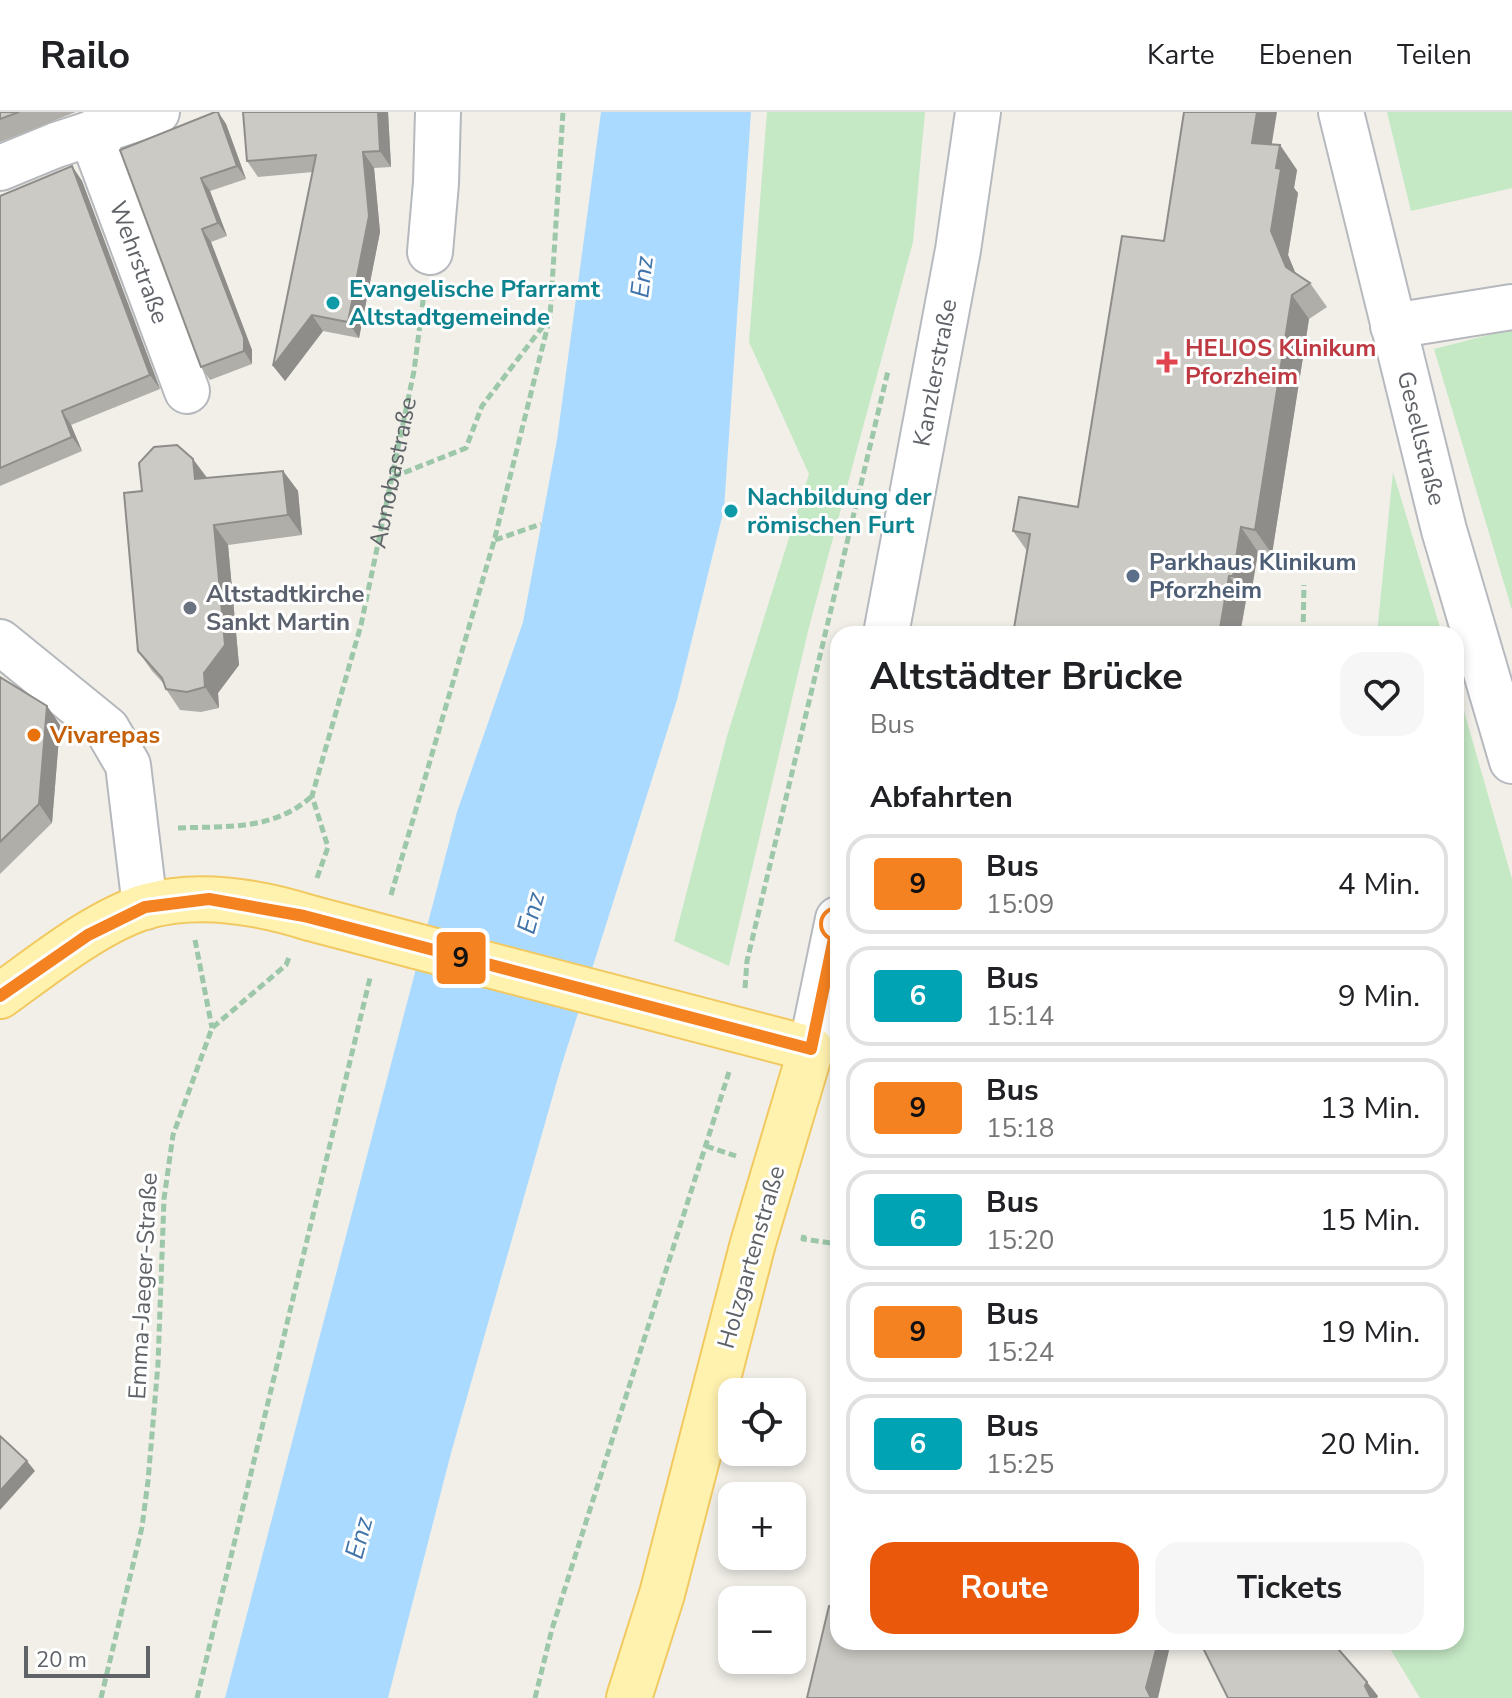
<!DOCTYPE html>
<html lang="de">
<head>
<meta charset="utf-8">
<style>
  body { margin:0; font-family:"Nunito Sans",sans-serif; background:#f6f6f6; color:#202124; height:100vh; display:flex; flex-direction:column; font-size:30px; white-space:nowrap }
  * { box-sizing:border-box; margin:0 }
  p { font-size:26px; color:#757577 }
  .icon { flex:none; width:44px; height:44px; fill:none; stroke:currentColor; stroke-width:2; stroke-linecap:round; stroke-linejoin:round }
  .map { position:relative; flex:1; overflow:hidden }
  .sheet { position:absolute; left:830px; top:514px; width:634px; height:1024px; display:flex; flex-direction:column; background:#fff; border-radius:24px; box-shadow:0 4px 12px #0003 }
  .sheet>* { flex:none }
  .badge { padding:0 16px; border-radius:6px; font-size:28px; line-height:52px }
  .buttons { position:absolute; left:718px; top:1266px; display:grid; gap:16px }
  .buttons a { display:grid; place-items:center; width:88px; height:88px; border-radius:16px; background:#fff; box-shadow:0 4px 12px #0003; font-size:40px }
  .scale { position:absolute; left:24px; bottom:20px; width:126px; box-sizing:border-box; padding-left:8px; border:4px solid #5f6368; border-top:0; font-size:22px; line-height:28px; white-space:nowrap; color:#5f6368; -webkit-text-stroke:6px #fff; paint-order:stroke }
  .map>.badge { position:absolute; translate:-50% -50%; box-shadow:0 0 0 4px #fff }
  h2 { padding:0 40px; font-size:30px; line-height:72px }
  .round { display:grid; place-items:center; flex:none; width:84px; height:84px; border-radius:24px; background:#f6f6f6 }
  .summary { display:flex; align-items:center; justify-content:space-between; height:136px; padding:0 40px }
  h1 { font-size:38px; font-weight:700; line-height:60px }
  .cta { display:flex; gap:16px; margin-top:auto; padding:16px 40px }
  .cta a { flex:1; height:92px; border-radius:24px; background:#ea580c; color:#fff; font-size:32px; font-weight:700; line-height:92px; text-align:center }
  .cta a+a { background:#f6f6f6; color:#202124 }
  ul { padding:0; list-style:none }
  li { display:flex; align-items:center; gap:24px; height:100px; margin:0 16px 12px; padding:0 24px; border:4px solid #e0e0e0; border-radius:24px }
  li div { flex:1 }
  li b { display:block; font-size:30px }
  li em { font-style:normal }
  li .badge { min-width:88px; font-weight:700; text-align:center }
  header { display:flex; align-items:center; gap:48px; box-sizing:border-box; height:112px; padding:0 40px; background:#fff; border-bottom:2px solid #e0e0e0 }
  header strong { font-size:38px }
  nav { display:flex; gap:44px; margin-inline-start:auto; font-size:28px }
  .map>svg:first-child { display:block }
</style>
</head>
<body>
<header>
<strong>Railo</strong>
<nav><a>Karte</a><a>Ebenen</a><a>Teilen</a></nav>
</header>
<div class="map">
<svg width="1512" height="1586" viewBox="0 0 1512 1586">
  <rect width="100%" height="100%" fill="#f1efe8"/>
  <g fill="#c5e8c5">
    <path d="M 767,0 L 925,0 L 913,130 L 809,515 L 729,854 L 674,829 L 727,624 L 809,362 L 749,230 Z"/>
    <path d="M 1387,0 L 1512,0 L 1512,76 L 1411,99 Z"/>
    <path d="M 1512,217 L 1512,498 L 1434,237 Z"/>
    <path d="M 1393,360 L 1442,522 L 1377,522 Z"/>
    <path d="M 1456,571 L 1512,767 L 1512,1586 L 1420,1586 L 1386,1530 L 1456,1530 Z"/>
  </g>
  <path fill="#aadaff" d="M 601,0 L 751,0 L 724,397 L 677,588 L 561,955 L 451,1341 L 388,1586 L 225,1586 L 457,700 L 523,510 L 557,328 Z"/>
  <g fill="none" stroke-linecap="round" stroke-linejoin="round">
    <defs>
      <g id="street">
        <path id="s2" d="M 91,21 L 187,279"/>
        <path d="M 0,56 L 56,33 L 157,0"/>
        <path d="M 430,140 L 436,71 L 438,0"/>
        <path d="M 1393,214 L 1512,195"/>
        <path d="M 0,530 L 107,617 L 128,653 L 145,795"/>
      </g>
      <g id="secondary">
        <path id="s3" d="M 1341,0 L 1444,418 L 1512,649"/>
        <path id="s4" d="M 886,522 L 958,138 L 978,0"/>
        <path d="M 811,937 L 838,807"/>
      </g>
      <g id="primary">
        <path d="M 416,834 L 811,937 L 753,1131 L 662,1482 L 629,1586"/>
        <path d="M 0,884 C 42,854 97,809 147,794 C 199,780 259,790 310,806"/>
      </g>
    </defs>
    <use href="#street" stroke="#b5b8bc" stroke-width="48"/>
    <use href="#secondary" stroke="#b6babf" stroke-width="48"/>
    <use href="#primary" stroke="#f2c960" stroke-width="48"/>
    <g stroke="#9cc7a9" stroke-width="5" stroke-dasharray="8 4" stroke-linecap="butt">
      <path d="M 393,365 L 466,336 L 482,294 L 550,205 L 563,0"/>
      <path d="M 495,428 L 541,412"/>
      <path d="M 1303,522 L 1304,473"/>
      <path d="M 178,716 C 226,714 274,719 312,684"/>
      <path id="s1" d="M 317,766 L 328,735 L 312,684 L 361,513 L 414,259 L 424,181"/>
      <path d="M 391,783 L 494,429 L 550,205"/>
      <path d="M 195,828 L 212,916"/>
      <path d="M 745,876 L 747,849 L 888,259"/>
      <path d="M 706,1034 L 736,1044"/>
      <path d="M 804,1123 L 803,1127 L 838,1132"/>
      <path d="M 101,1586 L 142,1415 L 148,1369 L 158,1252 L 164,1087 L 173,1023 L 212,916 L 286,853 L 290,843"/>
      <path d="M 197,1586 L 370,866"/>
      <path d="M 535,1586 L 552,1517 L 729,960"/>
    </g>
    <use href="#street" stroke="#fff" stroke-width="44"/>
    <use href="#secondary" stroke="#fff" stroke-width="44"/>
    <use href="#primary" stroke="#fff2af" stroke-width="44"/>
    <defs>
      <path id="primary-bridge" d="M 310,806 L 416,834"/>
    </defs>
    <use href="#primary-bridge" stroke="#f2c960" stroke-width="48" stroke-linecap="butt"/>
    <use href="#primary-bridge" stroke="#fff2af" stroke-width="44"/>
  </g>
  <g fill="#afaea9">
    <path d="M 0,0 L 76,0 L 0,30 Z"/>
    <path d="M 218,0 L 226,12 L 246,67 L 210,79 L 227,124 L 211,130 L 252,238 L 252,252 L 210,268 L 201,255 L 120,38 Z"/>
    <path d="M 243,0 L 388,0 L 391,55 L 374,56 L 380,120 L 359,226 L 323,219 L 285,269 L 313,60 L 258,65 L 247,49 Z"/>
    <path d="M 1272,33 L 1280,33 L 1297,58 L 1294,76 L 1298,81 L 1288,143 L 1295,161 L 1310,171 L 1327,195 L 1309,207 L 1272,442 L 1258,440 L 1250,488 L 1246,488 L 1240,522 L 1013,522 L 1027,439 L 1013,419 L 1078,395 L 1164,129 Z"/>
    <path d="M 72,54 L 82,69 L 160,277 L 71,313 L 82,339 L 0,374 L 0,84 Z"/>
    <path d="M 283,359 L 298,379 L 302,423 L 228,433 L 239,553 L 218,581 L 219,596 L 201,600 L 180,598 L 166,577 L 164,572 L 152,559 L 138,539 L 142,379 L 207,366 Z"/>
    <path d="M 0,565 L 47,594 L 60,613 L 52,711 L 0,762 Z"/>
  </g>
  <g fill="#8f8d8a">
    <path d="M 218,0 L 226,12 L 246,67 L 237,54 Z"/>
    <path d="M 378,0 L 388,0 L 391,55 L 380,39 Z"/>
    <path d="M 1257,0 L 1277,0 L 1268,55 L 1252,31 Z"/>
    <path d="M 1280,33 L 1297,58 L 1294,76 L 1298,81 L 1288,143 L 1303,179 L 1286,155 L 1271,119 L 1276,56 Z"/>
    <path d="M 363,40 L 374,56 L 380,120 L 359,226 L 348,210 Z"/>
    <path d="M 72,54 L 82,69 L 160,277 L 150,263 Z"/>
    <path d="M 201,66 L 210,79 L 227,124 L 218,111 Z"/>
    <path d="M 202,117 L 211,130 L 252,238 L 252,252 L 244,239 Z"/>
    <path d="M 1292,183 L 1309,207 L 1272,442 L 1255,418 Z"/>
    <path d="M 312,203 L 323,219 L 285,269 L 273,254 Z"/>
    <path d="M 62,299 L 71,313 L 82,339 L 72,325 Z"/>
    <path d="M 193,347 L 208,367 L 195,367 Z"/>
    <path d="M 283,359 L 298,379 L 302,423 L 288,403 Z"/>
    <path d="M 214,413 L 228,433 L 239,553 L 218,581 L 219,596 L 205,575 L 204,561 Z"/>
    <path d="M 1241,415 L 1258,440 L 1250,488 L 1233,464 Z"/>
    <path d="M 1229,464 L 1246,488 L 1240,522 L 1219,522 Z"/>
    <path d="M 47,594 L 60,613 L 52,711 L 39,692 Z"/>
    <path d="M 27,1349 L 35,1359 L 0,1398 L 0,1379 Z"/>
    <path d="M 1158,1530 L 1171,1530 L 1158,1586 L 1151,1586 L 1146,1576 Z"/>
    <path d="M 1367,1570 L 1378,1584 L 1377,1586 L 1371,1586 L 1365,1574 Z"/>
  </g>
  <g fill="#cccac5" stroke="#8f8d8a" stroke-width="2">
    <path d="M 0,0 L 19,0 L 0,7 Z"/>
    <path d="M 215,0 L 218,0 L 237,54 L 201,66 L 218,111 L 202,117 L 244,226 L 244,239 L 201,255 L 120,38 Z"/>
    <path d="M 243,0 L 378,0 L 380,39 L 363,40 L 369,104 L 348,210 L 312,203 L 273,254 L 316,43 L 247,49 Z"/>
    <path d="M 1184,0 L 1257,0 L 1252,31 L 1280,33 L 1276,56 L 1281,57 L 1271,119 L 1286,155 L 1310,171 L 1292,183 L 1255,418 L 1241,415 L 1233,464 L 1229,464 L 1219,522 L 1013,522 L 1030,422 L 1013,419 L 1019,385 L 1078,395 L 1122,124 L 1164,129 Z"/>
    <path d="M 72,54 L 150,263 L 62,299 L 72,325 L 0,356 L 0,84 Z"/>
    <path d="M 177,333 L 193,347 L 195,367 L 283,359 L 288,403 L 214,413 L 225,533 L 204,561 L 205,575 L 187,580 L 166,577 L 162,566 L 138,539 L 124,381 L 142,379 L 139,351 L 154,335 Z"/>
    <path d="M 0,565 L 47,594 L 39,692 L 0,730 Z"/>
    <path d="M 0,1324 L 27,1349 L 0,1379 Z"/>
    <path d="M 829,1494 L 838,1495 L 838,1530 L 1158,1530 L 1146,1576 L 1151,1586 L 807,1586 Z"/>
    <path d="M 1200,1530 L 1332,1530 L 1367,1570 L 1365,1574 L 1371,1586 L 1228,1586 Z"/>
  </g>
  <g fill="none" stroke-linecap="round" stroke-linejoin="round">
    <defs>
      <path id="line" d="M 0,884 L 88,823 L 145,795 L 209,787 L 304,804 L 811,937 L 838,807"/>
    </defs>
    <use href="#line" stroke="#fff" stroke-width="18"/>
    <use href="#line" stroke="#f58220" stroke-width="12"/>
  </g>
  <g fill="#0f9aa8" stroke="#fff" stroke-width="3">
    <circle cx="333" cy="191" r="8"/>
    <circle cx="731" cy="399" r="8"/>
  </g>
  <path fill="#e0444e" stroke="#fff" stroke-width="3" d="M1163 238h8v8h8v8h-8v8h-8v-8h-8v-8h8z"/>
  <circle fill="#5c6f8a" stroke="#fff" stroke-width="3" cx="1133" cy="464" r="8"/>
  <circle fill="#6b7280" stroke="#fff" stroke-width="3" cx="190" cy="496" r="8"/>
  <circle fill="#e8710a" stroke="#fff" stroke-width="3" cx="34" cy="623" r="8"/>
  <circle fill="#fff" stroke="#f58220" stroke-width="4" cx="837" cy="812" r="16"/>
  <g text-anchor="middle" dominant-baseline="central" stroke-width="6" stroke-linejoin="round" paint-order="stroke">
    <g font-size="24" fill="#5f6368" stroke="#fff">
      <text stroke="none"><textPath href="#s2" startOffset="138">Wehrstraße</textPath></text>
      <text stroke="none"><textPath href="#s4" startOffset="266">Kanzlerstraße</textPath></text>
      <text stroke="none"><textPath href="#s3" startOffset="336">Gesellstraße</textPath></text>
      <text stroke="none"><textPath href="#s1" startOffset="420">Abnobastraße</textPath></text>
      <text transform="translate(751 1145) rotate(-74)">Holzgartenstraße</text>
      <text transform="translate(143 1174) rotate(-87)">Emma-Jaeger-Straße</text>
    </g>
    <g font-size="24" font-weight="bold" fill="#0d838f" stroke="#fff" text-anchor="start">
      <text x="349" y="177">Evangelische Pfarramt<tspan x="349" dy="28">Altstadtgemeinde</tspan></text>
      <text x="747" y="385">Nachbildung der<tspan x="747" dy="28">römischen Furt</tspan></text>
    </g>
    <g font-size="24" font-weight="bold" fill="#be3a42" stroke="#fff" text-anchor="start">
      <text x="1185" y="236">HELIOS Klinikum<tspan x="1185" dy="28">Pforzheim</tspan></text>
    </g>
    <g font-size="24" font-weight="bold" fill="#4e5e75" stroke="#fff" text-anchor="start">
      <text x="1149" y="450">Parkhaus Klinikum<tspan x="1149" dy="28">Pforzheim</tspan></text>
    </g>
    <g font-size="24" font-weight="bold" fill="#5b616d" stroke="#fff" text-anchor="start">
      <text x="206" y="482">Altstadtkirche<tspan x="206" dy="28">Sankt Martin</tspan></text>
    </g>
    <g font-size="24" font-weight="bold" fill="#c56008" stroke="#fff" text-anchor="start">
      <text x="50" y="623">Vivarepas</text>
    </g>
    <g font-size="26" font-style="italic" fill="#4174aa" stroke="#fff">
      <text transform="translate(642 165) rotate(-83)">Enz</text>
      <text transform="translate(531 801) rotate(-75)">Enz</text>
      <text transform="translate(359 1426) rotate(-75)">Enz</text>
    </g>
  </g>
</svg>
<div class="buttons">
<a><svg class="icon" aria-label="locate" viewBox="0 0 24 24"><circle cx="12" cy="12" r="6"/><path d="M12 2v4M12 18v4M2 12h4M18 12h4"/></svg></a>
<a>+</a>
<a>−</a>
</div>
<div class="scale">20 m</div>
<b class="badge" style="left:461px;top:846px;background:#f58220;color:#111">9</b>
<section class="sheet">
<div class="summary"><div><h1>Altstädter Brücke</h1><p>Bus</p></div><a class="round"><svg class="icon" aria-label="heart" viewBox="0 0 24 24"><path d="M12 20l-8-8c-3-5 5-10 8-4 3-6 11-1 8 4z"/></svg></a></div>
<h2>Abfahrten</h2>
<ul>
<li><span class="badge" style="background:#f58220;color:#111">9</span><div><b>Bus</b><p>15:09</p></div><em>4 Min.</em></li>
<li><span class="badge" style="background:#00a3b4;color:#fff">6</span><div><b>Bus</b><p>15:14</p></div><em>9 Min.</em></li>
<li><span class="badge" style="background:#f58220;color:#111">9</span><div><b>Bus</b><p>15:18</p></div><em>13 Min.</em></li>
<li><span class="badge" style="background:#00a3b4;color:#fff">6</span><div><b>Bus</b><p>15:20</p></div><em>15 Min.</em></li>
<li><span class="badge" style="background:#f58220;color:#111">9</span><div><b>Bus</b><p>15:24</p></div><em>19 Min.</em></li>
<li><span class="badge" style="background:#00a3b4;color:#fff">6</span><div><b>Bus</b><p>15:25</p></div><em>20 Min.</em></li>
</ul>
<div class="cta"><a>Route</a><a>Tickets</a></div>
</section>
</div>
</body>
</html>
